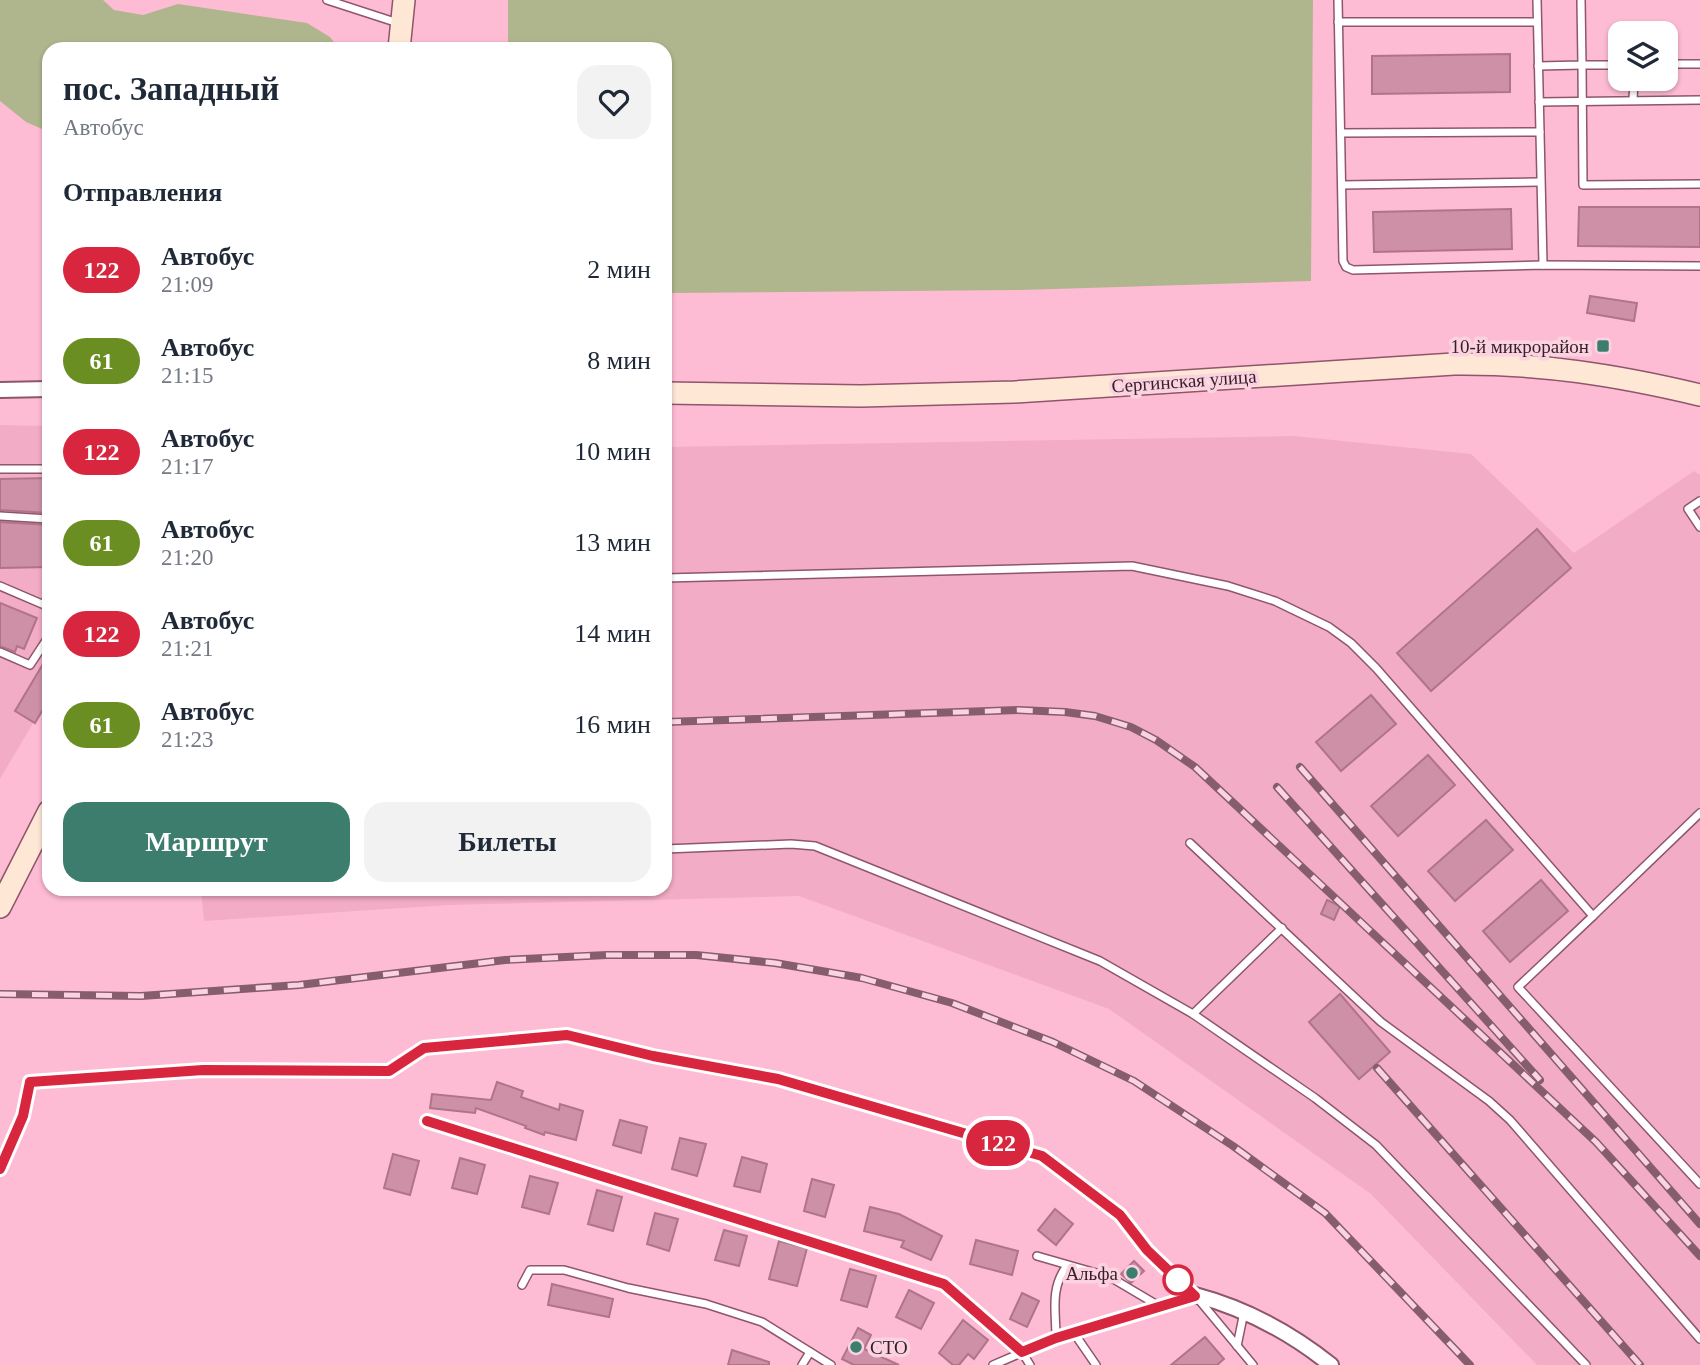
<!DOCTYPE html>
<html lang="ru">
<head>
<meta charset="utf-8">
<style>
  body { margin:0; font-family:Georgia,serif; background:#f2f2f3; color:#1f2937; height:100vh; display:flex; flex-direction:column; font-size:26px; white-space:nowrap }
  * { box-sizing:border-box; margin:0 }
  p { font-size:23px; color:#747a83 }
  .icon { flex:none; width:38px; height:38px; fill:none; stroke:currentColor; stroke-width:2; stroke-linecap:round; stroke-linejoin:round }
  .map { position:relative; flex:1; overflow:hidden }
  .details { position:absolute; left:42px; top:42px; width:630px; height:854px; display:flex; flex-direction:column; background:#fff; border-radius:21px; box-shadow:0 2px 5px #0004 }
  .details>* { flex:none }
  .badge { padding:0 14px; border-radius:23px; font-size:24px; line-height:46px }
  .controls { position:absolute; left:1608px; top:21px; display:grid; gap:14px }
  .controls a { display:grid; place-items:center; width:70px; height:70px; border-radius:14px; background:#fff; box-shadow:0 2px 5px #0004; font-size:35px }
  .map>.badge { position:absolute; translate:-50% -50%; box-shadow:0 0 0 4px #fff }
  h2 { padding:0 21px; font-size:26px; line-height:63px }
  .round { display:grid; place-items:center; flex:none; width:74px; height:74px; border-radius:21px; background:#f2f2f3 }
  .overview { display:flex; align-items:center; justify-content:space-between; height:119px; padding:0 21px }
  h1 { font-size:33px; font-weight:700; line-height:52px }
  .button { display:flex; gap:14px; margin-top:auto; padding:14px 21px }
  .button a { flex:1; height:80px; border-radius:21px; background:#3c7d6d; color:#fff; font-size:28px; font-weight:700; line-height:80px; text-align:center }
  .button a+a { background:#f2f2f3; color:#1f2937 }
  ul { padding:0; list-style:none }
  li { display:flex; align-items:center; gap:21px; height:91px; padding:0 21px }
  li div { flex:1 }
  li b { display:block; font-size:26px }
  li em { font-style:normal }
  li .badge { min-width:77px; font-weight:700; text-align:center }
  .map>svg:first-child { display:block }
</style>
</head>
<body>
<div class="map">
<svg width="1700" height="1365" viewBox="0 0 1700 1365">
  <rect width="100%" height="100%" fill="#febcd4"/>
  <g fill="#f3acc6">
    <path d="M 0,425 L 49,426 L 49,696 L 0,779 Z"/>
    <path d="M 1294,436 L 1471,454 L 1574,553 L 1694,471 L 1700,475 L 1700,1365 L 1537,1365 L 1371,1194 L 1109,1009 L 799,896 L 448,905 L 204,921 L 201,889 L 665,889 L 665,447 Z"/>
  </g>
  <g fill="#afb68d">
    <path d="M 0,0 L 103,0 L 114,10 L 143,15 L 178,4 L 307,23 L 330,37 L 339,49 L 49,49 L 49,132 L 26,122 L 0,101 Z"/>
    <path d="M 508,0 L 1313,0 L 1311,281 L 1022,290 L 665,293 L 665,49 L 508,49 Z"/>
  </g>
  <g fill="#ce90a7" stroke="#b0748a" stroke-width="2">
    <path d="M 1510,54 L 1510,92 L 1372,94 L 1372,56 Z"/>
    <path d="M 1579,207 L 1700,207 L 1700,247 L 1578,246 Z"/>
    <path d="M 1511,209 L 1512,249 L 1374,252 L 1373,212 Z"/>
    <path d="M 1590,296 L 1637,303 L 1634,321 L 1587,313 Z"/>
    <path d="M 49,478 L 49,513 L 0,510 L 0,479 Z"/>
    <path d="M 0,522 L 49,525 L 49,567 L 0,568 Z"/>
    <path d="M 1537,529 L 1571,568 L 1431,691 L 1397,653 Z"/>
    <path d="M 0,603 L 37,618 L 24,649 L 17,646 L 15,652 L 0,646 Z"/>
    <path d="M 49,654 L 49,699 L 35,723 L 15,711 Z"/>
    <path d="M 1371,695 L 1396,724 L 1341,771 L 1316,742 Z"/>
    <path d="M 1428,755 L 1455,785 L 1398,836 L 1371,806 Z"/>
    <path d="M 1486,820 L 1513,850 L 1455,901 L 1428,871 Z"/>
    <path d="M 1541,880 L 1568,911 L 1510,962 L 1483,931 Z"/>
    <path d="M 1327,900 L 1340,906 L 1334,920 L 1321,914 Z"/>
    <path d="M 1340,994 L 1390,1052 L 1359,1079 L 1309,1022 Z"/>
    <path d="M 497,1082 L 523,1091 L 521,1097 L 559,1110 L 560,1104 L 583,1111 L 576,1140 L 545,1132 L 544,1135 L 525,1128 L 526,1126 L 476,1108 L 475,1113 L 430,1108 L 432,1094 L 491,1100 Z"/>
    <path d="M 620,1120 L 647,1127 L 641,1153 L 613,1145 Z"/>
    <path d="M 680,1138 L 706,1144 L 697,1176 L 672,1169 Z"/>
    <path d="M 393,1154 L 419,1161 L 410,1195 L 384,1188 Z"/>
    <path d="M 742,1157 L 767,1164 L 760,1192 L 734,1186 Z"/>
    <path d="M 460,1158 L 485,1165 L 477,1194 L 452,1188 Z"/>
    <path d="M 530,1176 L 558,1183 L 549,1214 L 522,1207 Z"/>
    <path d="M 812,1179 L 834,1185 L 825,1217 L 804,1211 Z"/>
    <path d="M 597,1190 L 622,1197 L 613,1231 L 588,1224 Z"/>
    <path d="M 870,1207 L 899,1214 L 942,1236 L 931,1260 L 901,1247 L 904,1241 L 864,1231 Z"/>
    <path d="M 1055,1209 L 1073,1224 L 1056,1245 L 1038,1230 Z"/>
    <path d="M 655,1213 L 678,1219 L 669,1251 L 647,1244 Z"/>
    <path d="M 724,1230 L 747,1236 L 739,1266 L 715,1260 Z"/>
    <path d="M 976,1240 L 1018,1251 L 1012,1275 L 970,1264 Z"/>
    <path d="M 779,1241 L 807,1248 L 797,1286 L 769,1279 Z"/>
    <path d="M 1134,1261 L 1144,1271 L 1131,1283 L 1121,1274 Z"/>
    <path d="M 850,1269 L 876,1276 L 867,1307 L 841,1300 Z"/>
    <path d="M 552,1284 L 613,1299 L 609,1317 L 548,1305 Z"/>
    <path d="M 909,1290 L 934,1303 L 921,1329 L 896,1317 Z"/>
    <path d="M 1022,1293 L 1039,1301 L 1027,1327 L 1010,1319 Z"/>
    <path d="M 963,1320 L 988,1340 L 974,1359 L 968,1354 L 959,1365 L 953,1365 L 939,1353 Z"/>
    <path d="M 858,1328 L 871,1335 L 864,1349 L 899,1365 L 854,1365 L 842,1359 Z"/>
    <path d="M 1205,1337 L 1224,1359 L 1217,1365 L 1171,1365 Z"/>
    <path d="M 732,1350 L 769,1362 L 769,1365 L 728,1365 Z"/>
  </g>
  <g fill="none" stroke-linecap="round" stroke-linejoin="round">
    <defs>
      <g id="lane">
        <path d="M 327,0 L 398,23"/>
        <path d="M 1338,0 L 1343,261 L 1346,267 L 1353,270 L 1543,265 L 1700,266"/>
        <path d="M 1537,0 L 1543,265"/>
        <path d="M 1338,22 L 1537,22"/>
        <path d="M 1666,64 L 1700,64"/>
        <path d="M 1620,65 L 1582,65 L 1583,185 L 1700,184"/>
        <path d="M 1538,66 L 1582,65 L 1581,0"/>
        <path d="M 1633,100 L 1634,79"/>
        <path d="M 1539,102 L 1700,100"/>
        <path d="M 1341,133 L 1540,132"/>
        <path d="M 1342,185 L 1540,182"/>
        <path d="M 0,469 L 49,469"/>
        <path d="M 1700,501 L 1688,509 L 1700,527"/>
        <path d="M 0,516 L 49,519"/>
        <path d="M 665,578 L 1132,566 L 1228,586 L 1275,601 L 1329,627 L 1351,643 L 1376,668 L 1593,916 L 1700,813"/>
        <path d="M 0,586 L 49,607"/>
        <path d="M 0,652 L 30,665 L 49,636"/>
        <path d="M 1190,843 L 1381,1022 L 1489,1101 L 1510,1120 L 1700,1339"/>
        <path d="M 665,849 L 791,844 L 815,846 L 1100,961 L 1193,1014 L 1315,1098 L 1376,1145 L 1586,1365"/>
        <path d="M 1593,916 L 1518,987 L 1700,1184"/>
        <path d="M 1193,1014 L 1282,928"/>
        <path d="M 427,1121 L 945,1284 L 1022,1352 L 1030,1365"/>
        <path d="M 0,1169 L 23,1116 L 30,1082 L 203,1070 L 389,1071 L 424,1049 L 567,1036 L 653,1056 L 778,1079 L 1042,1156 L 1120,1215 L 1147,1250 L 1195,1295 L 1253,1365"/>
        <path d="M 1037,1256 L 1110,1277 L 1159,1306"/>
        <path d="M 522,1285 L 530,1270 L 564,1270 L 628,1288 L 706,1304 L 762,1322 L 831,1365"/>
        <path d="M 1074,1333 L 1096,1365"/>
        <path d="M 1056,1338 C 1056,1312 1050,1289 1066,1267"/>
        <path d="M 1237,1346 L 1244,1312"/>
        <path d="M 802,1365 L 810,1352"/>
        <path d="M 993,1365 L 1056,1338 L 1195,1295"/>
      </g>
      <g id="street">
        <path d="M 0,390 L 49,389"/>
        <path d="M 1195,1295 C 1244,1308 1291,1333 1331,1365"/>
      </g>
      <g id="secondary">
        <path d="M 399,49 L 404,0"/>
        <path d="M 665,393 L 861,396 L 1014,392 L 1454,364 C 1540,363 1616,375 1700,395"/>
        <path d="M 0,907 L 49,811"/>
      </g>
    </defs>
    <use href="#lane" stroke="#8e556b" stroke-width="10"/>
    <use href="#street" stroke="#8e556b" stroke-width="18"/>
    <use href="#secondary" stroke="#8e556b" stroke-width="24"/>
    <use href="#lane" stroke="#fff" stroke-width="7"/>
    <use href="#street" stroke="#fff" stroke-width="14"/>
    <use href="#secondary" stroke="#ffe7d6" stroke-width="21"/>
    <defs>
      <g id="rail">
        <path d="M 665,722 L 1018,710 L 1065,712 L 1095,716 L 1131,727 L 1156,740 L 1195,767 L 1596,1142 L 1700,1256"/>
        <path d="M 1300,767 L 1700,1224"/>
        <path d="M 1277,787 L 1540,1080"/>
        <path d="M 0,994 L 141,996 L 299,985 L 505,960 L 607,955 L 696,955 L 775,963 L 862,978 L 952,1003 L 1053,1042 L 1134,1081 L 1233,1146 L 1325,1213 L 1470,1365"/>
        <path d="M 1377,1068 L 1640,1365"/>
      </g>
    </defs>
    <use href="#rail" stroke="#865d6d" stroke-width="8"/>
    <use href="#rail" stroke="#fad2e0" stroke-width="5" stroke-dasharray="16" stroke-linecap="butt"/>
  </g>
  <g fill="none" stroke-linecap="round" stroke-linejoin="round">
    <defs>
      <path id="line" d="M 0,1169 L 23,1116 L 30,1082 L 203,1070 L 389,1071 L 424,1048 L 567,1035 L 653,1056 L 778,1079 L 1042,1156 L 1120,1215 L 1147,1250 L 1195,1296 L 1056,1338 L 1022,1352 L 944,1284 L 427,1121"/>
    </defs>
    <use href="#line" stroke="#fff" stroke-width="16"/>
    <use href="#line" stroke="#d7263d" stroke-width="10"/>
  </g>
  <g fill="#3c7d6d" stroke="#fad2e0" stroke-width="2.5">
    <rect x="1596" y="339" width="14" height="14" rx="3.5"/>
    <circle cx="1132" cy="1273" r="7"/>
    <circle cx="856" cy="1347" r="7"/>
  </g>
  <circle fill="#fff" stroke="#d7263d" stroke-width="3.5" cx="1178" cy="1280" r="14"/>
  <g text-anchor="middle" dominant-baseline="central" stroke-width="7" stroke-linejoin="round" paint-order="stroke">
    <g font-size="19" fill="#371e28" stroke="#fad2e0" text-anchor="end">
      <text x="1589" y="346">10-й микрорайон</text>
      <text x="1118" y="1273">Альфа</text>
      <text x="870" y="1347" text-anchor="start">СТО</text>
    </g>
    <g font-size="19" fill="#371e28" stroke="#fad2e0">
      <text transform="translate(1184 381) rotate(-4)">Сергинская улица</text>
    </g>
  </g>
</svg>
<div class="controls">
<a><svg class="icon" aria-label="layers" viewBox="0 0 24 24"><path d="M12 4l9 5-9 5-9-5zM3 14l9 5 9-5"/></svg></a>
</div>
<b class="badge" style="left:998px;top:1143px;background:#d7263d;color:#fff">122</b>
<section class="details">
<div class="overview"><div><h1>пос. Западный</h1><p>Автобус</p></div><a class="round"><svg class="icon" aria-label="heart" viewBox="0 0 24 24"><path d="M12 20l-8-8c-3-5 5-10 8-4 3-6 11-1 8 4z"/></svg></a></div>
<h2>Отправления</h2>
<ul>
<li><span class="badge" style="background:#d7263d;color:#fff">122</span><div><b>Автобус</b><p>21:09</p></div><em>2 мин</em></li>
<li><span class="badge" style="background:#6b8e23;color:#fff">61</span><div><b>Автобус</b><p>21:15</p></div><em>8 мин</em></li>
<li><span class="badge" style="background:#d7263d;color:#fff">122</span><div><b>Автобус</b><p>21:17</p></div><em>10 мин</em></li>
<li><span class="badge" style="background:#6b8e23;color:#fff">61</span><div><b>Автобус</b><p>21:20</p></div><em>13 мин</em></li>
<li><span class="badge" style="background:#d7263d;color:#fff">122</span><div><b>Автобус</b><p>21:21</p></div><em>14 мин</em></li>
<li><span class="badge" style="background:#6b8e23;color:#fff">61</span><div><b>Автобус</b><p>21:23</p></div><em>16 мин</em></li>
</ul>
<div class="button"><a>Маршрут</a><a>Билеты</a></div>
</section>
</div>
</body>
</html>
